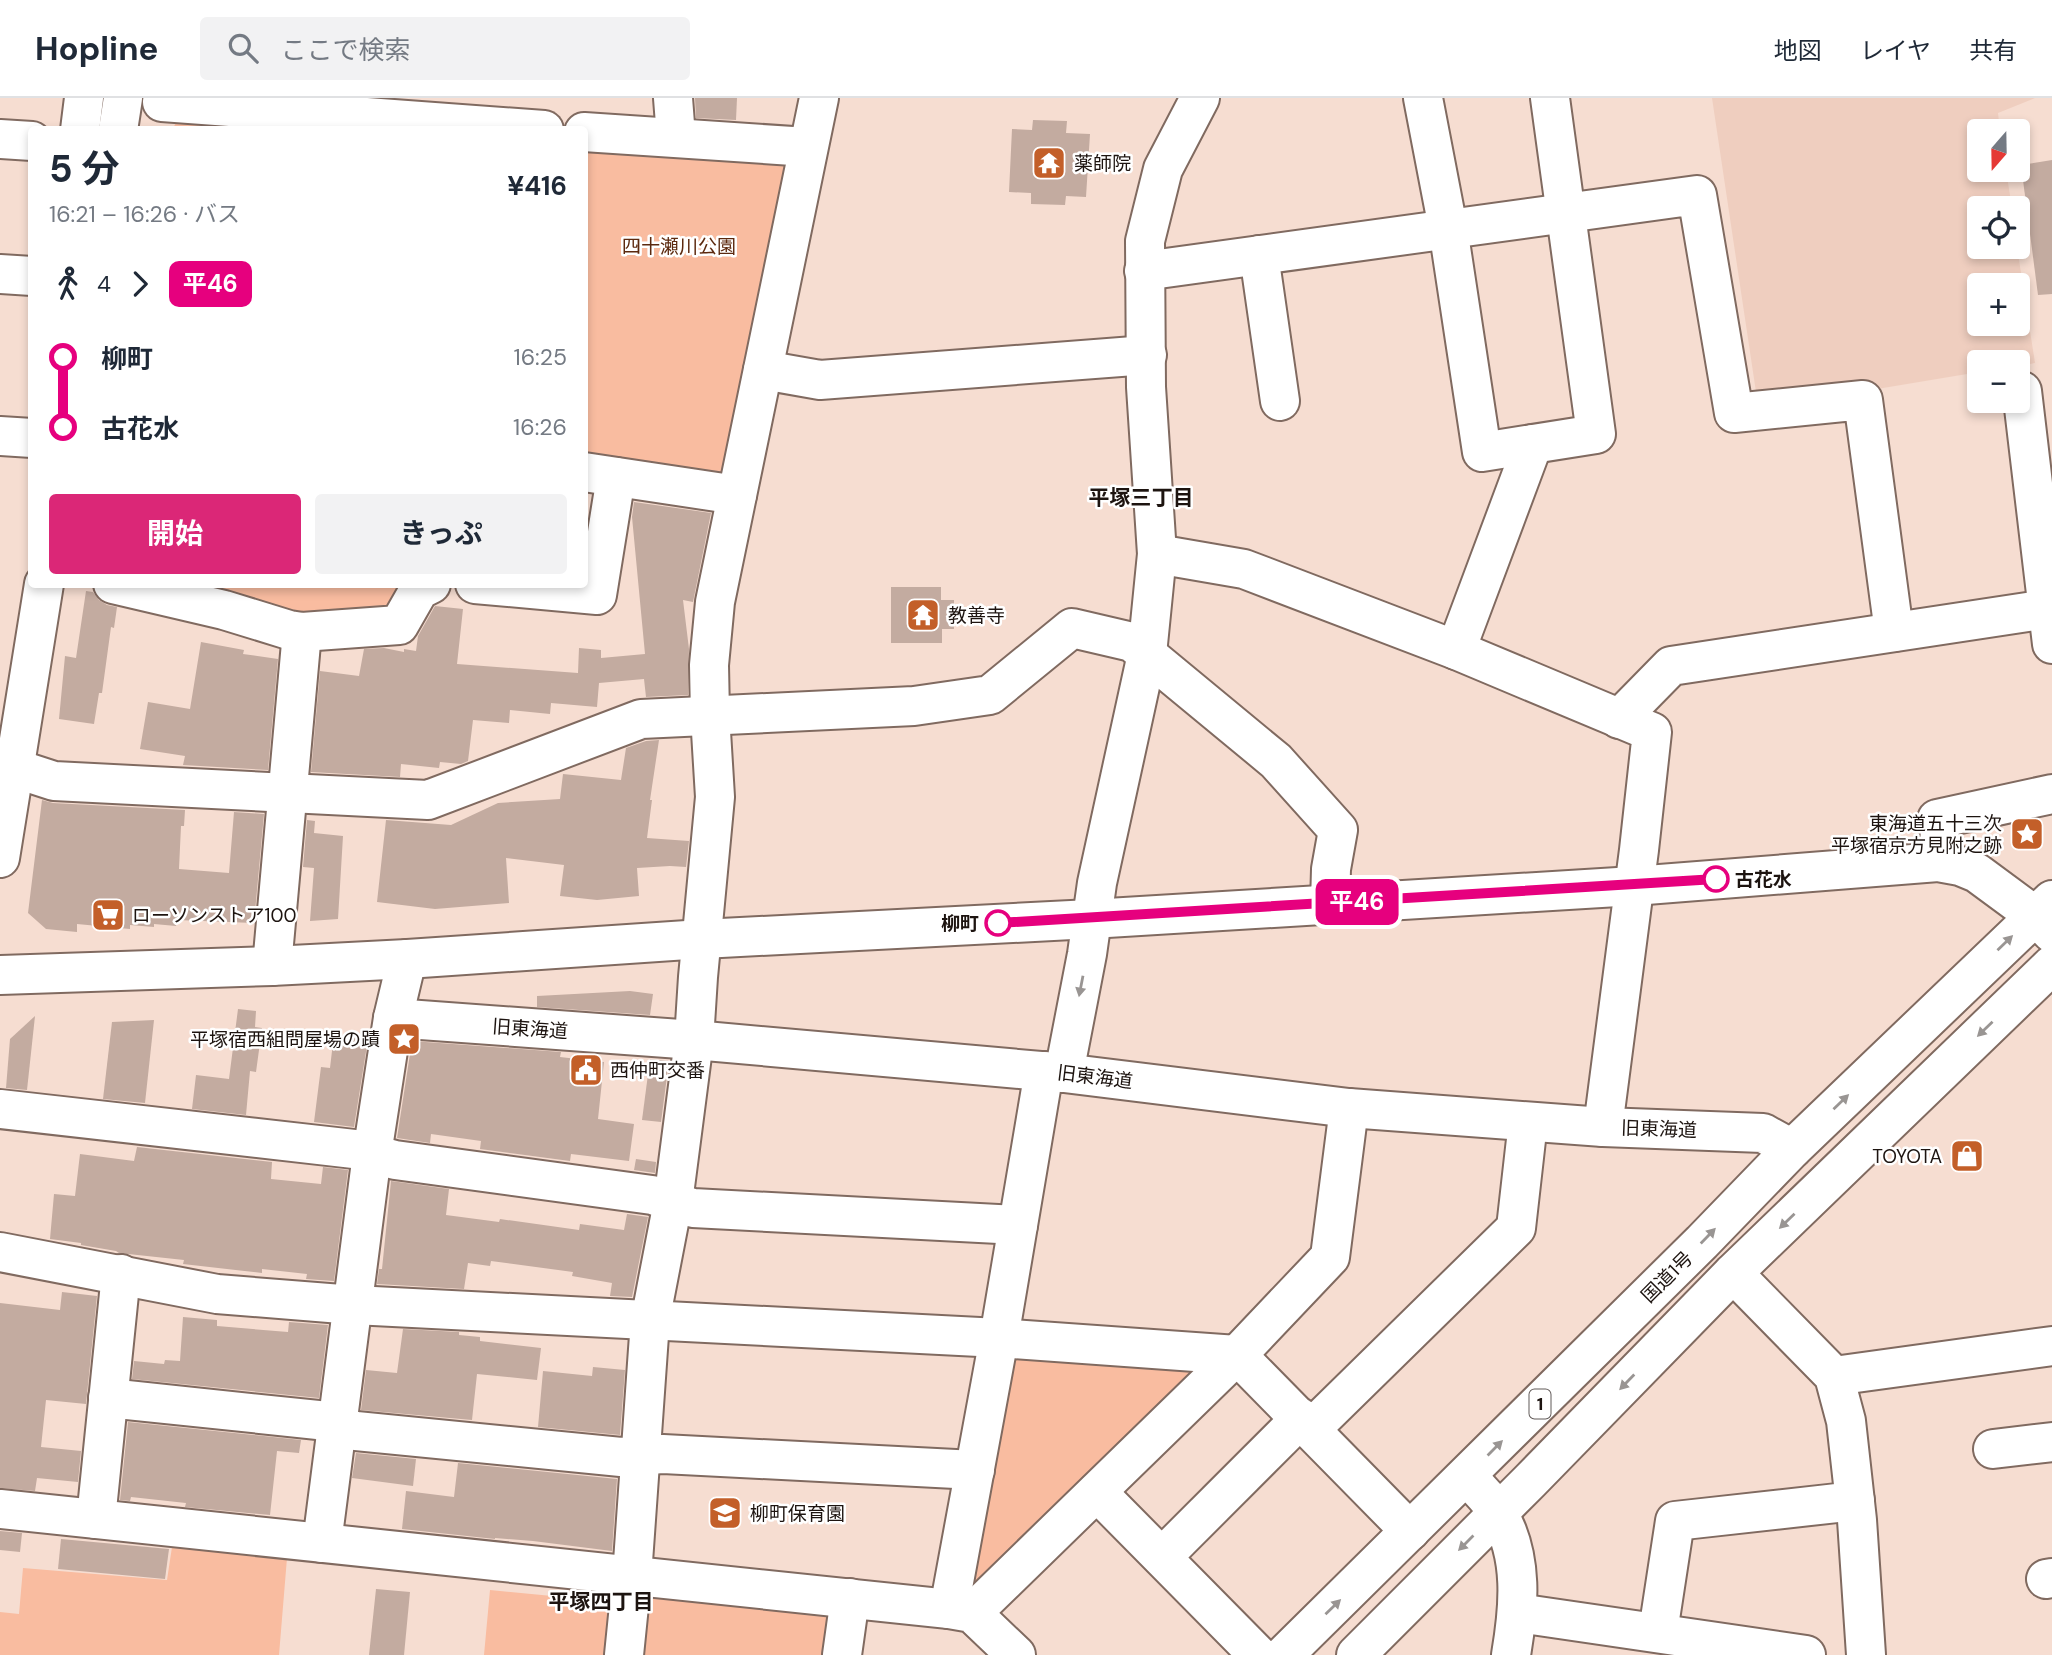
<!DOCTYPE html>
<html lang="ja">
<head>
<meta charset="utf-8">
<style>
  body { margin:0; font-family:"DM Sans","Noto Sans JP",sans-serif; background:#f2f2f3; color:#1f2937; height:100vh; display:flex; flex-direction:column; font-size:26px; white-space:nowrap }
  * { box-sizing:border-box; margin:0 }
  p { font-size:23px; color:#747a83 }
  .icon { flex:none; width:38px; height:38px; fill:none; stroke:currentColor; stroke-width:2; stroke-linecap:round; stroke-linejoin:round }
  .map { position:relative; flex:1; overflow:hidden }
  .panel { position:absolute; left:28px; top:28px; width:560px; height:462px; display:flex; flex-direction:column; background:#fff; border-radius:7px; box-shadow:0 4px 10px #0003 }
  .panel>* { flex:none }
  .badge { padding:0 14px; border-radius:10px; font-size:24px; line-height:46px }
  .needle { width:46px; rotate:200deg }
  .fabs { position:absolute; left:1967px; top:21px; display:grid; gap:14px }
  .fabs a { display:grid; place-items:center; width:63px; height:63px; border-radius:7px; background:#fff; box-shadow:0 4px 10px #0003; font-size:35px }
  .map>.badge { position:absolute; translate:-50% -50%; box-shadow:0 0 0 4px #fff }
  .legs { display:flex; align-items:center; gap:10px; height:77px; padding:0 21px; font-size:23px }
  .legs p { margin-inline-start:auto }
  .summary { display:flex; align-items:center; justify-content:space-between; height:119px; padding:0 21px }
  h1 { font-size:38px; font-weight:700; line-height:52px }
  .action { display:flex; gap:14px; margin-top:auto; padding:14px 21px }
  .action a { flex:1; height:80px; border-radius:7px; background:#db2777; color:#fff; font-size:28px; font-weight:700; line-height:80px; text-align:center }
  .action a+a { background:#f2f2f3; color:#1f2937 }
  ul { padding:0 21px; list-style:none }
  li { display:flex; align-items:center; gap:24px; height:70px; font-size:26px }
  li i { display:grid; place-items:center; width:10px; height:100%; margin:0 9px; background:currentColor }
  li i::after { content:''; width:18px; height:18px; margin:-9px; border:5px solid; border-radius:50%; background:#fff }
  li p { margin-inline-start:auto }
  li:first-child i { background:linear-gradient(#0000 50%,currentColor 0) }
  li:last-child i { background:linear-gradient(currentColor 50%,#0000 0) }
  header { display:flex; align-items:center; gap:42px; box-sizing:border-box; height:98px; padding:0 35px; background:#fff; border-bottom:2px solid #e0e1e3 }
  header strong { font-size:33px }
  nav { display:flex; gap:38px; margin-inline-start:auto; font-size:24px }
  .search { width:490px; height:63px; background:#f2f2f3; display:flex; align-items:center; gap:18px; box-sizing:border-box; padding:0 24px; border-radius:7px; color:#747a83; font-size:26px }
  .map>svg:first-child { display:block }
</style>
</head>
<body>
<header>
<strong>Hopline</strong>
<div class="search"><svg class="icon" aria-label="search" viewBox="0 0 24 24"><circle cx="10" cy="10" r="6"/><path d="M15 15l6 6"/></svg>ここで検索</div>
<nav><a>地図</a><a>レイヤ</a><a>共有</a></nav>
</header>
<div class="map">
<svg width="2052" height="1557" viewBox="0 0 2052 1557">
  <rect width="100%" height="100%" fill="#f6ddd1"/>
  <path fill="#efcebf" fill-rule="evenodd" d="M 1712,0 L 2035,0 L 1998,15 L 2000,33 L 1979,33 L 1979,72 L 2006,72 L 2012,110 L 1979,110 L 1979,149 L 2017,149 L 2035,265 L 2018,268 L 2018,264 L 1979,264 L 1979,274 L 1865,293 L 1756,294 ZM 1979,187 L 2018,187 L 2018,226 L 1979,226 Z"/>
  <g fill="#f9bca0">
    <path d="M 177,23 L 316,32 L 172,32 Z"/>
    <path d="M 584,47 L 789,60 L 727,378 L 585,364 Z"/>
    <path d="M 149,487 L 410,487 L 393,518 L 298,527 Z"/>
    <path d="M 1015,1256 L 1199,1273 L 977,1488 L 965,1483 Z"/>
    <path d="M 172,1449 L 287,1460 L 279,1557 L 0,1557 L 0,1514 L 19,1516 L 23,1470 L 167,1482 Z"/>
    <path d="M 490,1492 L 614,1504 L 610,1557 L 484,1557 Z"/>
    <path d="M 652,1499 L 827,1517 L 831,1523 L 827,1557 L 640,1557 L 645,1505 Z"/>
  </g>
  <g fill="#c3aba0">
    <path d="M 695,0 L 737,0 L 736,22 L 696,20 Z"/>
    <path d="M 1033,22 L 1067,23 L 1066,35 L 1090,36 L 1086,99 L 1066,98 L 1065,107 L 1031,106 L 1031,95 L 1009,94 L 1012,31 L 1032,32 Z"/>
    <path d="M 2052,62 L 2052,196 L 2038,197 L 2021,67 Z"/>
    <path d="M 634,404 L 711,415 L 693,504 L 683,502 L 689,551 L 688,597 L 646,599 L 644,581 L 599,585 L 597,609 L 551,605 L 550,616 L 510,612 L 509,625 L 473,622 L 468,663 L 461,666 L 440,664 L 439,670 L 401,666 L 400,679 L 311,674 L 320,573 L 359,578 L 364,551 L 384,550 L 404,554 L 404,551 L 416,553 L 418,538 L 435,508 L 463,511 L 457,566 L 578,575 L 579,550 L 601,552 L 601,560 L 645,556 L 632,419 Z"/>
    <path d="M 891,489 L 941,489 L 941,502 L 954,502 L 954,531 L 942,531 L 942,545 L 891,545 Z"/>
    <path d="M 86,493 L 93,494 L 99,502 L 107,507 L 117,509 L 114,530 L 111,529 L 102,595 L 99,595 L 94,626 L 59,621 L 65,558 L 76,560 Z"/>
    <path d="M 201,544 L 244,552 L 243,556 L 278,561 L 268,672 L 183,667 L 185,658 L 140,651 L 148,604 L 190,611 Z"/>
    <path d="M 659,642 L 650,702 L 652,702 L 647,740 L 689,743 L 686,769 L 670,768 L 637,770 L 639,798 L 597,802 L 560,798 L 564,767 L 506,760 L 509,805 L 435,811 L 377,804 L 386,722 L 451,727 L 498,705 L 560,701 L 563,676 L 621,682 L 626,650 L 646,643 Z"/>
    <path d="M 42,702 L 53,705 L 185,712 L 184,728 L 181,728 L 179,771 L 229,775 L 234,714 L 264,716 L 254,825 L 177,822 L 176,828 L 154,826 L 154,829 L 130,827 L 130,831 L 77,826 L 77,834 L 46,831 L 28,815 Z"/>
    <path d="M 307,722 L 315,723 L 314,735 L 343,738 L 338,821 L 310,823 L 314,770 L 303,769 Z"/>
    <path d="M 630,893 L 653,896 L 650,917 L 537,909 L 537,898 Z"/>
    <path d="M 238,911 L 256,913 L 255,929 L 262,930 L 256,974 L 250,973 L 246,1017 L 192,1011 L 196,977 L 229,981 Z"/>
    <path d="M 35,918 L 27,992 L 6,990 L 10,941 Z"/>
    <path d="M 154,922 L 145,1005 L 103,1001 L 112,924 Z"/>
    <path d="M 334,936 L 368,941 L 354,1029 L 314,1024 L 321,969 L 330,970 Z"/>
    <path d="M 412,943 L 561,954 L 560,959 L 604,964 L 598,1021 L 634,1026 L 629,1063 L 571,1056 L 570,1063 L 480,1051 L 481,1043 L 431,1036 L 430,1045 L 397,1040 Z"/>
    <path d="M 650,961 L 669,963 L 661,1024 L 642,1022 Z"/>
    <path d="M 137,1049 L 272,1064 L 271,1081 L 321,1086 L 323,1069 L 348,1072 L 334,1183 L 306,1181 L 307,1176 L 262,1171 L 262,1175 L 183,1166 L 184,1162 L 119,1155 L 116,1153 L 81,1147 L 81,1145 L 50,1141 L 54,1096 L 75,1098 L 80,1056 L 134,1063 Z"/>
    <path d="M 636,1061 L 656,1064 L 655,1075 L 634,1072 Z"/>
    <path d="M 391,1083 L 449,1091 L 446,1117 L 499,1124 L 500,1121 L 579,1132 L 580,1126 L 624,1132 L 627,1116 L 648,1119 L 632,1199 L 610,1198 L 612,1185 L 572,1178 L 573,1174 L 491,1163 L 490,1168 L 468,1165 L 464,1191 L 377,1186 L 379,1171 L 382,1171 Z"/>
    <path d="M 62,1194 L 97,1198 L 86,1306 L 46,1302 L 41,1349 L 81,1353 L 78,1384 L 37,1380 L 35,1393 L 0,1390 L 0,1205 L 60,1212 Z"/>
    <path d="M 183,1219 L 217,1222 L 217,1228 L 288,1234 L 289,1224 L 328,1227 L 319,1300 L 132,1281 L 134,1263 L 164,1266 L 165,1262 L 180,1263 Z"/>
    <path d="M 403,1231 L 459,1234 L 459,1237 L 480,1239 L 480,1243 L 541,1250 L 537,1282 L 477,1276 L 472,1322 L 361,1312 L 366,1272 L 397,1275 Z"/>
    <path d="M 593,1269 L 625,1272 L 620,1337 L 538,1329 L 543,1273 L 592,1278 Z"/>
    <path d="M 128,1324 L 301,1342 L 299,1355 L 277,1353 L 270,1417 L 185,1409 L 186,1405 L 131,1399 L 130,1403 L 120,1402 Z"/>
    <path d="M 356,1355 L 416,1361 L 413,1388 L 352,1380 Z"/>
    <path d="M 458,1365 L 617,1381 L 612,1453 L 533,1443 L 495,1440 L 495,1441 L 402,1431 L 406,1393 L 454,1399 Z"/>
    <path d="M 0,1433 L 22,1435 L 20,1454 L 0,1452 Z"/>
    <path d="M 61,1441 L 169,1451 L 165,1481 L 58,1471 Z"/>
    <path d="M 376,1491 L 410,1494 L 404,1557 L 369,1557 Z"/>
  </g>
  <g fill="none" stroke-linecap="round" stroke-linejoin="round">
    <defs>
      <g id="minor">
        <path d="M 673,0 L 676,39"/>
        <path d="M 1423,0 L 1448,130 L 1482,354 L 1596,336 L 1550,0"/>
        <path d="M 162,4 L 544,32"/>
        <path d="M 80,32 L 84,0"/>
        <path d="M 118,32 L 123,0"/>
        <path d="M 584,34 L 808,49"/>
        <path d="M 0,41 L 32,43"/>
        <path d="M 1259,157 L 1280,303"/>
        <path d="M 1144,173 L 1697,97 L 1734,315 L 1863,302 L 1894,534"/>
        <path d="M 0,176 L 32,178"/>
        <path d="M 763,272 L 820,282 L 1147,257"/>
        <path d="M 2022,293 L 2052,546"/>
        <path d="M 0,338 L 32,340"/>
        <path d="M 584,374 L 737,397"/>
        <path d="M 1157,456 L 1244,471 L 1456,552 L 1652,634 L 1639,752 L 1603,1029"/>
        <path d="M 113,486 L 224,512 L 289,532 L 302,534 L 399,527 L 419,492 L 431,486"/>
        <path d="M 475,486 L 597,497 L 616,379"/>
        <path d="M 1456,552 L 1533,346"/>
        <path d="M 1619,621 L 1671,568 L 2047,511"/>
        <path d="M 0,669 L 14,670 L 54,683 L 428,702 L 641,621 L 914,608 L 990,597 L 1072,530 L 1132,544 L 1276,663 L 1338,732 L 1331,771 L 1330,806"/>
        <path d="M 0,760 L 44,486"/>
        <path d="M 1938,764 L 1940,731 L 1937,721 L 2052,696"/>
        <path d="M 272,868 L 302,534"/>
        <path d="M 0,877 L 272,868 L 407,861 L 702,841 L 1091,821 L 1634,788 L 1938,764 L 1960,768 L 1977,775 L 2034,817 L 2052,835"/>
        <path d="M 393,920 L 694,942 L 1064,975 L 1349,1010 L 1603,1029 L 1763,1035 L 1792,1051"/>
        <path d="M 1064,975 L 1087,856 L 1097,785 L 1147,556 L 1157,456 L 1146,289 L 1145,143 L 1163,71 L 1200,0"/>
        <path d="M 0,1011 L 354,1051 L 395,1062 L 652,1097 L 693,1110 L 1018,1127"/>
        <path d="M 0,1154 L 217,1196 L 354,1207 L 999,1240 L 1237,1257 L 1410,1433"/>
        <path d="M 1733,1175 L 1834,1278 L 1846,1323 L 1857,1422 L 1866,1557"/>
        <path d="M 1834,1278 L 2052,1248"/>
        <path d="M 108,1300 L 318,1322 L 356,1333 L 621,1359 L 663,1356 L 975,1372"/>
        <path d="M 1311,1331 L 1516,1130 L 1528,1024"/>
        <path d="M 1993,1351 L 2052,1344"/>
        <path d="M 1467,1378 C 1477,1390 1491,1402 1498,1415 C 1524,1458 1519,1510 1511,1557"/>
        <path d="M 1097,1394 L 1258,1557"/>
        <path d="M 0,1411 L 949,1511 L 972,1515 L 1016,1557"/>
        <path d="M 96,1421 L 121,1176"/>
        <path d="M 322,1445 L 372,1056 L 393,920 L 407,861"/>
        <path d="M 1162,1459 L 1301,1320"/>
        <path d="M 2046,1481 L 2052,1480"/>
        <path d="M 949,1511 L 999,1240 L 1044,973"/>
        <path d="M 972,1515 L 1237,1257 L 1330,1159 L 1349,1010"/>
        <path d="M 1518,1515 L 1806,1557"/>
        <path d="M 1658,1534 L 1675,1423 L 1855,1403"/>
        <path d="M 624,1557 L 632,1478 L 650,1223 L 673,1104 L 694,942 L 698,879 L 715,699 L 710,617 L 709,567 L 715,504 L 819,0"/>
        <path d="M 842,1557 L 850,1500"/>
      </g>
      <g id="highway">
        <path d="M 1284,1557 L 1702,1144 L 1792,1051 L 2052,802"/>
        <path d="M 1356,1557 L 1530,1383 L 1733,1175 L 2052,867"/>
      </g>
    </defs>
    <use href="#minor" stroke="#806a60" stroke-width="42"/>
    <use href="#highway" stroke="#806a60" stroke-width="42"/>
    <use href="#minor" stroke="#fff" stroke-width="38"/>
    <use href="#highway" stroke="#fff" stroke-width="38"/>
  </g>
  <defs><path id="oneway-solid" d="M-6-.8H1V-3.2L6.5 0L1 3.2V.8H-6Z" transform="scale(1.75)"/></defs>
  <g fill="#999593">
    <use href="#oneway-solid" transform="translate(2005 845) rotate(-44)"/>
    <use href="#oneway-solid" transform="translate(1081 888) rotate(101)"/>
    <use href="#oneway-solid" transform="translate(1985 931) rotate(136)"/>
    <use href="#oneway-solid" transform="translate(1841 1004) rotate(-44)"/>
    <use href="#oneway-solid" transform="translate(1787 1123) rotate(136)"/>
    <use href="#oneway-solid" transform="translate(1708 1138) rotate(-46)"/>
    <use href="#oneway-solid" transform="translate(1627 1284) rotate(134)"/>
    <use href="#oneway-solid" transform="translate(1495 1350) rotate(-45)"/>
    <use href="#oneway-solid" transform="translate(1466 1445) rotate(135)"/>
    <use href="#oneway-solid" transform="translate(1333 1509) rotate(-44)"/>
  </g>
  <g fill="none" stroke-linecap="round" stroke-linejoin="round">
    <defs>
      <path id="line-1" d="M 998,825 L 1716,781"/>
    </defs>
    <use href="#line-1" stroke="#fff" stroke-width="16"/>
    <use href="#line-1" stroke="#e6007e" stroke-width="10"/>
  </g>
  <defs>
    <symbol id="temple-square" viewBox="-11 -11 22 22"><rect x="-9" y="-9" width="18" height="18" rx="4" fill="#c35f29" stroke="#fff"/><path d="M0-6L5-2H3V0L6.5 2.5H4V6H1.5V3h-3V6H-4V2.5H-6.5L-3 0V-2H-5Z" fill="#fff"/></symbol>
    <symbol id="sight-square" viewBox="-11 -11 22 22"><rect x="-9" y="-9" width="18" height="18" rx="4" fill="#c35f29" stroke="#fff"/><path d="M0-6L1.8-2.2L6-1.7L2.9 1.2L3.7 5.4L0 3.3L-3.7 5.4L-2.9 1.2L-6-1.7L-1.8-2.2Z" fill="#fff"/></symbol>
    <symbol id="supermarket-square" viewBox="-11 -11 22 22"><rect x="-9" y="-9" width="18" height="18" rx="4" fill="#c35f29" stroke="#fff"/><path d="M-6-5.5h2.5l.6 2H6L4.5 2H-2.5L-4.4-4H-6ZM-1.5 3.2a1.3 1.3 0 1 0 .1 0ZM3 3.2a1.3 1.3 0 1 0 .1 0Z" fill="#fff"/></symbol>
    <symbol id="civic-square" viewBox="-11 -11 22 22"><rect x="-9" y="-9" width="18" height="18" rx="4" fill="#c35f29" stroke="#fff"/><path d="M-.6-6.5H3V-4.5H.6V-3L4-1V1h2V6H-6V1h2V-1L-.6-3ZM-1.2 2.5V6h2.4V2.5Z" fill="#fff"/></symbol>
    <symbol id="shop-square" viewBox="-11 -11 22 22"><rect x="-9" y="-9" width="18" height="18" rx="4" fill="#c35f29" stroke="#fff"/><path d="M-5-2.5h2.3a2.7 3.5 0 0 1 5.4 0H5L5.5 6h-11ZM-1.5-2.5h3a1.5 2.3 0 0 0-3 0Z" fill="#fff"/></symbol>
    <symbol id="school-square" viewBox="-11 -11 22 22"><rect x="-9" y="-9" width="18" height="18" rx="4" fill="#c35f29" stroke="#fff"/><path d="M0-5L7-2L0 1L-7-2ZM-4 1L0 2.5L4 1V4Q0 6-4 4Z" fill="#fff"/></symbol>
  </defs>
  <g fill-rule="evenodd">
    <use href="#temple-square" x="1030" y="46" width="38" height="38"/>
    <use href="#temple-square" x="904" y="498" width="38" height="38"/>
    <use href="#sight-square" x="2008" y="717" width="38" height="38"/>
    <use href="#supermarket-square" x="89" y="798" width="38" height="38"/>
    <use href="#sight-square" x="385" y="922" width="38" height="38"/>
    <use href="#civic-square" x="567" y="953" width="38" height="38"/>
    <use href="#shop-square" x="1948" y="1039" width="38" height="38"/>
    <use href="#school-square" x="706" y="1396" width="38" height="38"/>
  </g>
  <g fill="#fff" stroke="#e6007e" stroke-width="3.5">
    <circle cx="1716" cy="781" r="12"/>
    <circle cx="998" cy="825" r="12"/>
  </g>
  <g text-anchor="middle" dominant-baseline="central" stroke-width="5" stroke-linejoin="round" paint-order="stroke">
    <rect fill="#fff" stroke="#615a58" stroke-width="2" x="1529.5" y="1291.5" width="21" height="29" rx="5"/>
    <g font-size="18" font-weight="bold" fill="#1d1410">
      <text x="1540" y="1306">1</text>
    </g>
    <g font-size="19" fill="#1d1410" stroke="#fff" text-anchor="start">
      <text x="1074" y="65">薬師院</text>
      <text x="948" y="517">教善寺</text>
      <text x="2002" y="725" text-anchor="end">東海道五十三次<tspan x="2002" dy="22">平塚宿京方見附之跡</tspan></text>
      <text x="132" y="817">ローソンストア100</text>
      <text x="380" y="941" text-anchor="end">平塚宿西組問屋場の蹟</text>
      <text x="610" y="972">西仲町交番</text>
      <text x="1942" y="1058" text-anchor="end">TOYOTA</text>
      <text x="750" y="1415">柳町保育園</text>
    </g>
    <g font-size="19" fill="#5c290e" stroke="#fff">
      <text x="679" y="148">四十瀬川公園</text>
    </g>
    <g font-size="19" font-weight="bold" fill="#1d1410" stroke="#fff" text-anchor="start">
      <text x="1735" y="781">古花水</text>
      <text x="979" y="825" text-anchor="end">柳町</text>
    </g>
    <g font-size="19" fill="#1d1410" stroke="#fff">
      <text transform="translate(530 931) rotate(4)">旧東海道</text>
      <text transform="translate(1095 979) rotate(7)">旧東海道</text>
      <text transform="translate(1659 1031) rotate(2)">旧東海道</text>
      <text transform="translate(1667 1179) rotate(-45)">国道1号</text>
    </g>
    <g font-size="21" font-weight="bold" fill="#1d1410" stroke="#fff">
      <text x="1141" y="400">平塚三丁目</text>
      <text x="601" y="1504">平塚四丁目</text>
    </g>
  </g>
</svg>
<div class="fabs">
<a><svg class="needle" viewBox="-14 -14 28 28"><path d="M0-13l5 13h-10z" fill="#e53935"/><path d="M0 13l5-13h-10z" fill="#747a83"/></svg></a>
<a><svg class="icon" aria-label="locate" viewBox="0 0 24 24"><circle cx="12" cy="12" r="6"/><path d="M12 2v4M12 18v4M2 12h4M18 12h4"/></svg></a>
<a>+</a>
<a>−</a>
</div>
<b class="badge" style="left:1357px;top:804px;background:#e6007e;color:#fff">平46</b>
<section class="panel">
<div class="summary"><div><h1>5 分</h1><p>16:21 – 16:26 · バス</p></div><b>¥416</b></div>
<div class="legs"><svg class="icon" aria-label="walk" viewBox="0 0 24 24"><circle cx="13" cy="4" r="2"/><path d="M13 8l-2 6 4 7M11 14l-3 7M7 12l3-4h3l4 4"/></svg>4<svg class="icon" aria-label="forward" viewBox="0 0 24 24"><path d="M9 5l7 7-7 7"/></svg><b class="badge" style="background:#e6007e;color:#fff">平46</b></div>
<ul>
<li><i style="color:#e6007e"></i><b>柳町</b><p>16:25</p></li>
<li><i style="color:#e6007e"></i><b>古花水</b><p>16:26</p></li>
</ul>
<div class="action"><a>開始</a><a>きっぷ</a></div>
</section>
</div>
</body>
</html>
